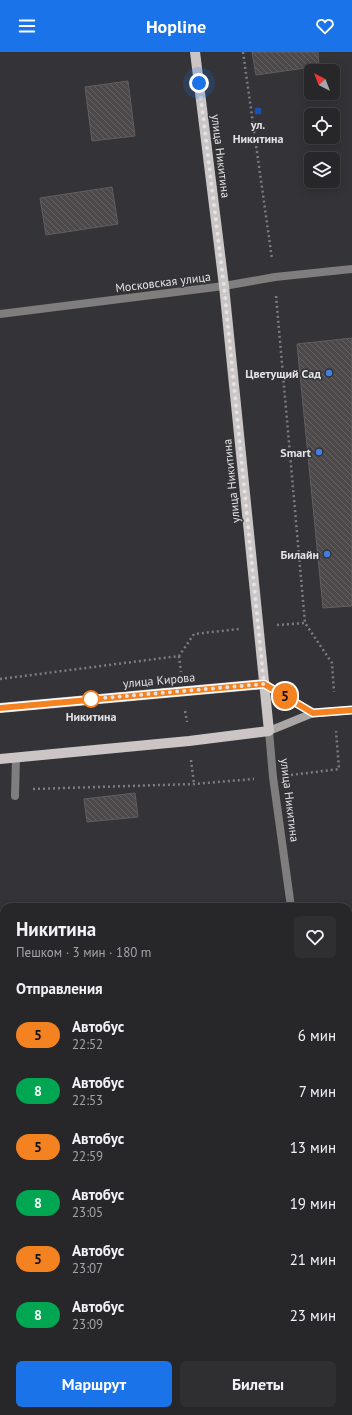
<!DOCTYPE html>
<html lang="ru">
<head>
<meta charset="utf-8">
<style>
  body { margin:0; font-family:"PT Sans",sans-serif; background:#2f2e31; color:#f1f3f6; height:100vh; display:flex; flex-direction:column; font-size:15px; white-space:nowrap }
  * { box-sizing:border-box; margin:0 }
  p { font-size:13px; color:#a4a5a8 }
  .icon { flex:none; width:22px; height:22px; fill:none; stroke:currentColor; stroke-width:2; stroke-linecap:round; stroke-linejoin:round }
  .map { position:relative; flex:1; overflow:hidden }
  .details { position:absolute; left:0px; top:851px; width:352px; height:512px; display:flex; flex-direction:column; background:#272629; border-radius:12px 12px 0 0; box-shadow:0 2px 10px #0003,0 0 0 1px #434346 }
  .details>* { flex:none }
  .badge { padding:0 8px; border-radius:13px; font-size:14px; line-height:26px }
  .needle { width:26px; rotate:318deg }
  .tools { position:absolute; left:304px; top:12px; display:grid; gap:8px }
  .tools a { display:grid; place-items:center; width:36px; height:36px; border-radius:6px; background:#272629; box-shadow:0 2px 10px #0003,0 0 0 1px #434346; font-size:20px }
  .you { position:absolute; width:20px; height:20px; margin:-10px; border:3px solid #fff; border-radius:50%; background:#1a73e8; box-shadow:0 0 0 6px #1a73e833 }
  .map>.badge { position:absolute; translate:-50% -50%; box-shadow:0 0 0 2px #fff }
  h2 { padding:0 16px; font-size:15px; line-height:36px }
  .round { display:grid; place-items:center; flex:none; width:42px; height:42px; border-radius:6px; background:#2f2e31 }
  .head { display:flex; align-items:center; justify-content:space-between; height:68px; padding:0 16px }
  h1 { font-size:19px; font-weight:600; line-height:30px }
  .button { display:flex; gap:8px; margin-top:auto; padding:8px 16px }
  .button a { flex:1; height:46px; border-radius:6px; background:#1a73e8; color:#fff; font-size:16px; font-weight:600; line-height:46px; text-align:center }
  .button a+a { background:#2f2e31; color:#f1f3f6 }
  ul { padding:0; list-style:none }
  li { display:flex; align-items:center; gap:12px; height:56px; padding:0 16px }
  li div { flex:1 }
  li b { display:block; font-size:15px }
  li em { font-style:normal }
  li .badge { min-width:44px; font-weight:700; text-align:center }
  header { display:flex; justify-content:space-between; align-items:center; height:52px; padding:0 16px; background:#1a73e8; color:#fff; font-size:18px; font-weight:600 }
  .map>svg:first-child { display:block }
</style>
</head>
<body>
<header><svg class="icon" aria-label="menu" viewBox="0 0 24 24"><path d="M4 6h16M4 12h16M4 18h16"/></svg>Hopline<svg class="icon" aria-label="heart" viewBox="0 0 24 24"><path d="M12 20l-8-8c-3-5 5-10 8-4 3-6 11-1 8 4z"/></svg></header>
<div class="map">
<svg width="352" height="1363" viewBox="0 0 352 1363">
  <defs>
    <pattern id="building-back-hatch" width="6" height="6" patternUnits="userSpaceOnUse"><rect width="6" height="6" fill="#4d484a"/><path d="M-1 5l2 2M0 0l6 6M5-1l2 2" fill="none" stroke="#666264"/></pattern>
  </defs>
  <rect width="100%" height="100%" fill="#343337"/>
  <g fill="url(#building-back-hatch)" stroke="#625e60">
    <path d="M 252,0 L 318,0 L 319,14 L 256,23 Z"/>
    <path d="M 128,29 L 135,84 L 92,89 L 85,35 Z"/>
    <path d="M 112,135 L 118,172 L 46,183 L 40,146 Z"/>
    <path d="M 352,286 L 352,554 L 323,556 L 297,292 Z"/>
    <path d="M 135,741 L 138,765 L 87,770 L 84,747 Z"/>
  </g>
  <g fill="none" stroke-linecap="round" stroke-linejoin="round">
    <g stroke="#7d7c7f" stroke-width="2.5" stroke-dasharray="2 3" stroke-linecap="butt">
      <path d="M 243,0 L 272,207"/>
      <path d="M 276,244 L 305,571 L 332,611 L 334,640"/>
      <path d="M 277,573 L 305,571"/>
      <path d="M 179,604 L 181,620"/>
      <path d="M 0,627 L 179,604 L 194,582 L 239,577"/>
      <path d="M 185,659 L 187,670"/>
      <path d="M 191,708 L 194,732"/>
      <path d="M 291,723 L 339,717 L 336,679"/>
      <path d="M 33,737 L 194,732 L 254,727"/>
    </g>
    <g stroke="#7f7d7d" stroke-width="8">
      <path d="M 15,744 L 16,705"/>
      <path d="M 348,916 L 352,915"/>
      <path d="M 0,1044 L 4,1046"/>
      <path d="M 145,1359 L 146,1363"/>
    </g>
    <g stroke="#7f7d7d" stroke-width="8">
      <path d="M 0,262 L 224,234 L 275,225 L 352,217"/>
      <path d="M 269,679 L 273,725 L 291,855"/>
      <path d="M 339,1359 L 339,1363"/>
    </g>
    <g stroke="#aaa6a6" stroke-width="8">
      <path d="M 265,632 L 313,661"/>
      <path d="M 269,679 L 313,661 L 352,658"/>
    </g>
    <g stroke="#cbc5c6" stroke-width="10">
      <path d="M 0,656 L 265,632"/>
      <path d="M 0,707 L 189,689 L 269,679 L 224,234 L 195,0"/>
    </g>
  </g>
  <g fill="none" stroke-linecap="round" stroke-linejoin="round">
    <defs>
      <path id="line" d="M 0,656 L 264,632 L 313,661 L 352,658"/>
    </defs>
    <use href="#line" stroke="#fff" stroke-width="9"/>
    <use href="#line" stroke="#f58220" stroke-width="6"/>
    <path stroke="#e3e2e5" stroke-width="4" stroke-dasharray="0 7.2" d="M 91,647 L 264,632 L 224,234 L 199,31"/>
  </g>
  <rect fill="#1a4fb4" stroke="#343337" stroke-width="1.5" x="254" y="55" width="8" height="8" rx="2"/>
  <g fill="#3f7fe0" stroke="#343337" stroke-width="1.5">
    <circle cx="329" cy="321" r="4"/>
    <circle cx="319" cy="400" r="4"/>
    <circle cx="327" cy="502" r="4"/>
  </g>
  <circle fill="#fff" stroke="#f58220" stroke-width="2" cx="91" cy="647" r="8"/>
  <g text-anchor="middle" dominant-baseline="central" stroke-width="3" stroke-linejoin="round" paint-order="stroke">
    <g font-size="12" font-weight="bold" fill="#e3e2e5" stroke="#343337" text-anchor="end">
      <text x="258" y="72" text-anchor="middle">ул.<tspan x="258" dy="14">Никитина</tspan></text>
      <text x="321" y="321">Цветущий Сад</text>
      <text x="311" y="400">Smart</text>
      <text x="319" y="502">Билайн</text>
    </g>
    <g font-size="12" fill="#e3e2e5" stroke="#343337">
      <text transform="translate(221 104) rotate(83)">улица Никитина</text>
      <text transform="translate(163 230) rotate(-7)">Московская улица</text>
      <text transform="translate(231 429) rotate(-96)">улица Никитина</text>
      <text transform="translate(159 628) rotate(-5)">улица Кирова</text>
      <text transform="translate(290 748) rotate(83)">улица Никитина</text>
    </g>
    <g font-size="12" font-weight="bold" fill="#e3e2e5" stroke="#343337">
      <text x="91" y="664">Никитина</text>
    </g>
  </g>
</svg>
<div class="tools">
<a><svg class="needle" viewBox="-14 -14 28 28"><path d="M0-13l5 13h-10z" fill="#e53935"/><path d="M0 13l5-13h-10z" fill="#a4a5a8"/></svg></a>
<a><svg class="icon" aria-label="locate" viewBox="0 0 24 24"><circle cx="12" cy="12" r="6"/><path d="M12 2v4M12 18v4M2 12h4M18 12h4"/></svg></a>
<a><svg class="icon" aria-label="layers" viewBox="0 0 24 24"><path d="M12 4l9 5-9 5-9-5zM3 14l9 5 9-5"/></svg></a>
</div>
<div class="you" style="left:199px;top:31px"></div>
<b class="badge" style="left:285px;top:644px;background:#f58220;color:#111">5</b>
<section class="details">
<div class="head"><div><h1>Никитина</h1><p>Пешком · 3 мин · 180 m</p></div><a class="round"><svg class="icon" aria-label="heart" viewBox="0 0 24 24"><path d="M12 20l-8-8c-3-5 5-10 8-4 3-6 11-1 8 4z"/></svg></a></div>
<h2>Отправления</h2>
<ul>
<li><span class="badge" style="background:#f58220;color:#111">5</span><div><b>Автобус</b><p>22:52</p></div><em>6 мин</em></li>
<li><span class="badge" style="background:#00a651;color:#fff">8</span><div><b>Автобус</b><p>22:53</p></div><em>7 мин</em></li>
<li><span class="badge" style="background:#f58220;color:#111">5</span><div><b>Автобус</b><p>22:59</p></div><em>13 мин</em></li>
<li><span class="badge" style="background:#00a651;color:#fff">8</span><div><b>Автобус</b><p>23:05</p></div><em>19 мин</em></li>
<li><span class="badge" style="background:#f58220;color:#111">5</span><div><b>Автобус</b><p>23:07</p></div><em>21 мин</em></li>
<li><span class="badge" style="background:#00a651;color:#fff">8</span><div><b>Автобус</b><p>23:09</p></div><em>23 мин</em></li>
</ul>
<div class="button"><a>Маршрут</a><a>Билеты</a></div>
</section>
</div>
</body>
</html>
